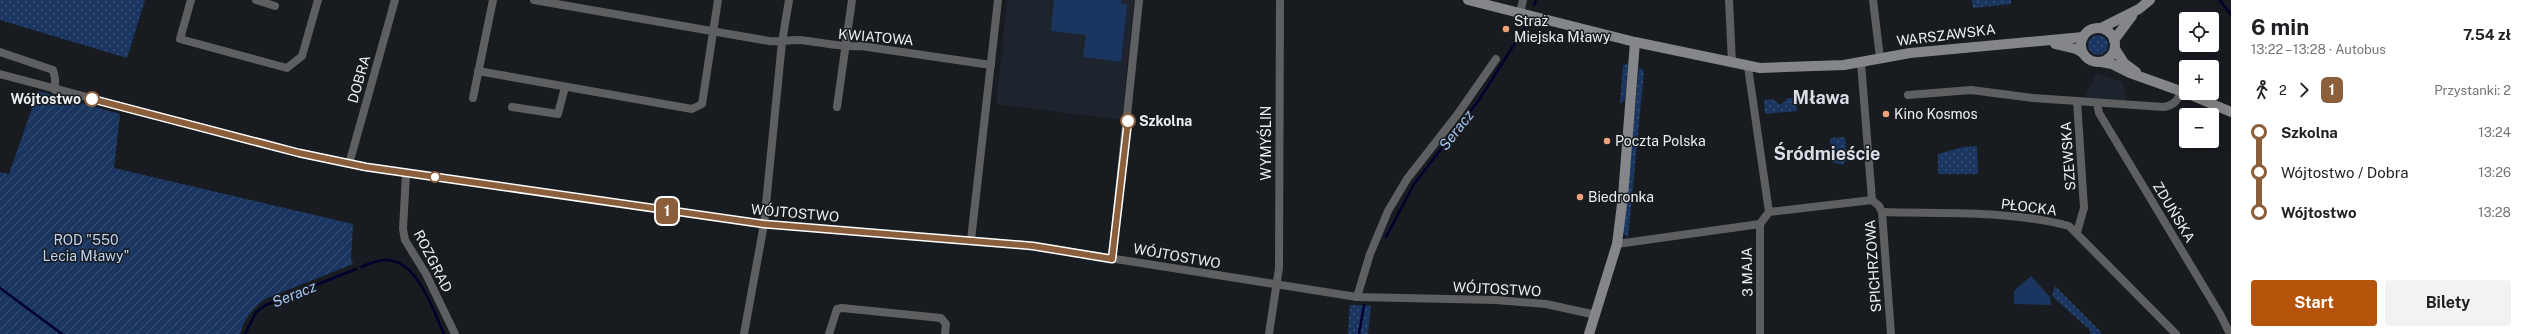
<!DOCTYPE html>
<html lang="pl">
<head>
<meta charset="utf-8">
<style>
  body { margin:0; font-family:"Public Sans",sans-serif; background:#f2f2f2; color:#202124; height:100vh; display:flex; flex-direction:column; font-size:15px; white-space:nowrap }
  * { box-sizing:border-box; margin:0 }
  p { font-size:13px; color:#757577 }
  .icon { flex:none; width:22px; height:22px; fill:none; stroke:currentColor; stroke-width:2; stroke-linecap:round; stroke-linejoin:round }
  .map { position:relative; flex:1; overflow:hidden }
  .panel { display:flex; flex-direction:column; background:#fff; width:300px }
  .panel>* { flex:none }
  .badge { padding:0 8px; border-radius:6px; font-size:14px; line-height:26px }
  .fabs { position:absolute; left:2179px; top:12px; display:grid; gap:8px }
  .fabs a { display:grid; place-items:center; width:40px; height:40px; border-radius:4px; background:#fff; box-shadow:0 4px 16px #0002; font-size:20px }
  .map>.badge { position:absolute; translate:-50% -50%; box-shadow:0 0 0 2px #fff }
  .legs { display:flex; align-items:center; gap:6px; height:44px; padding:0 20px; font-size:13px }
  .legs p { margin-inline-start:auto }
  .head { display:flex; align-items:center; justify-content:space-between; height:68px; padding:0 20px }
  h1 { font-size:22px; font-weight:700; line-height:30px }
  .cta { display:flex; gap:8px; margin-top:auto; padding:8px 20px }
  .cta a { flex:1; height:46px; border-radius:4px; background:#b45309; color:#fff; font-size:16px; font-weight:700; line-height:46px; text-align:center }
  .cta a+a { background:#f2f2f2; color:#202124 }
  ul { padding:0 20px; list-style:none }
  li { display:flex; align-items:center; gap:14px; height:40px; font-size:15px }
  li i { display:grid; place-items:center; width:6px; height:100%; margin:0 5px; background:currentColor }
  li i::after { content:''; width:10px; height:10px; margin:-5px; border:3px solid; border-radius:50%; background:#fff }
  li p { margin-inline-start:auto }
  li:first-child i { background:linear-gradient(#0000 50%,currentColor 0) }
  li:last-child i { background:linear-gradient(currentColor 50%,#0000 0) }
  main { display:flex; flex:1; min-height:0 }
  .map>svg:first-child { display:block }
</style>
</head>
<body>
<main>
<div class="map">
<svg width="2231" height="334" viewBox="0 0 2231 334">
  <defs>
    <pattern id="grass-dots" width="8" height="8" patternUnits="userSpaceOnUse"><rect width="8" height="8" fill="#1a3660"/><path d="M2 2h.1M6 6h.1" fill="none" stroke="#3b5377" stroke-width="1.8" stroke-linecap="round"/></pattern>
    <pattern id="garden-furrows" width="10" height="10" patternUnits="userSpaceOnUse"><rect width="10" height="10" fill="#1a3660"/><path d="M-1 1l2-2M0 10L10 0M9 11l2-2" fill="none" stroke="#3b5377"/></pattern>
  </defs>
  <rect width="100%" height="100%" fill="#181b1f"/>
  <g fill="#1e242d">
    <path d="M 1007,0 L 1134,0 L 1122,120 L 996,104 Z"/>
    <path d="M 2096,73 L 2123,82 L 2127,100 L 2085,98 Z"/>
  </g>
  <g fill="url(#grass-dots)">
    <path d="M 0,0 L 145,0 L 127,58 L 0,20 Z"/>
    <path d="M 1972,0 L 2011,0 L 2011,4 L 1973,8 Z"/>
    <circle cx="2098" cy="45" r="10"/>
    <path d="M 1628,64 L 1625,99 L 1620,104 L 1623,65 Z"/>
    <path d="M 1639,67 L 1644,71 L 1628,238 L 1623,232 Z"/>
    <path d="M 1788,98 L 1795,98 L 1797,111 L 1765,114 L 1764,100 L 1773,99 L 1780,105 Z"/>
    <path d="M 1845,137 L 1847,159 L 1843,165 L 1832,162 L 1830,138 Z"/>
    <path d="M 1977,146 L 1978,174 L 1938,174 L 1938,154 L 1963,147 Z"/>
    <path d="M 2055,286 L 2101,332 L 2101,334 L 2090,334 L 2090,330 L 2052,296 Z"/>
    <path d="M 1350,305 L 1371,306 L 1368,334 L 1348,334 Z"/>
  </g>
  <g fill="#1a3660">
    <path d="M 1054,0 L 1122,0 L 1121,4 L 1127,4 L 1121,62 L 1083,57 L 1086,35 L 1051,31 Z"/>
    <path d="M 2031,276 L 2050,297 L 2051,305 L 2014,304 L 2014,291 Z"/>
  </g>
  <path fill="url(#garden-furrows)" d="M 38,91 L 120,114 L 114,168 L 353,224 L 351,258 L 353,264 L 265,299 C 253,308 244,319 240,334 L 0,334 L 0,172 L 9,174 Z"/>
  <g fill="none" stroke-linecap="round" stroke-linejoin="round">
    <g stroke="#00012f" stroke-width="2.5">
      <path d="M 2220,0 L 2231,15"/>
      <path d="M 1534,5 L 1536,0"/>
      <path d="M 1386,237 L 1414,184 L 1479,100 L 1527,24"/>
      <path d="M 361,267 C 368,264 377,260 384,260 C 417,258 433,310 444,334"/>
      <path d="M 0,288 L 62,334"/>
      <path d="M 245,334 L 256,312 L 266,305 L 356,269"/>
      <path d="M 1359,334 L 1364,305"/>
    </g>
    <g stroke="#5e5f61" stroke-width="8">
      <path d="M 191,0 L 180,39 L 287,68 L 302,56 L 318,0"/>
      <path d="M 256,0 L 275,6"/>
      <path d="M 534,0 L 769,41 C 779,42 787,40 797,40 C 819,41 839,48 861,46 L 991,65"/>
      <path d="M 1729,0 L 1732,63"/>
      <path d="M 1873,0 L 1880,58"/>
      <path d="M 1520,13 L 1523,0"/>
      <path d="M 0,52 L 53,70 L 55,78 L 55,90"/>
      <path d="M 1861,63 L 1872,200"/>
      <path d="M 1748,67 L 1769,212"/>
      <path d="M 478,71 L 692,109 L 702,104 L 718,0"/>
      <path d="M 0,74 L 299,153 L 366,167 L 764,224 L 1033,246 L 1357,297 L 1496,300 L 1546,304 L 1596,315"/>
      <path d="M 1908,95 L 1971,90 L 2033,98 L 2164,107 C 2174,105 2177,101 2182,91"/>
      <path d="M 473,98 L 493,0"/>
      <path d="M 2097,103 L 2099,113 L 2220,314 L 2230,334"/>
      <path d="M 512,107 L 558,114 L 565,87"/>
      <path d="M 837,107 L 852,0"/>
      <path d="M 349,164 L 395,0"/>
      <path d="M 406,173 L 403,229 L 405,240 L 426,274 L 455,334"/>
      <path d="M 1872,200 L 1879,206 L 1882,212 L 1891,334"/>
      <path d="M 1769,212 L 1872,200"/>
      <path d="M 1882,212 C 1944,214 2009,210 2069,226 L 2176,334"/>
      <path d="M 2077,232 L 2084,208 L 2077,101"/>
      <path d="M 971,240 L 998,0"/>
      <path d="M 1617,244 L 1760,224"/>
      <path d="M 1112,259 L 1139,0"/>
      <path d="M 1357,297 L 1370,254 L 1388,211 L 1407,179 L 1457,115 L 1496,59"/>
      <path d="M 744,334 L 764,224 L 782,42 L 789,0"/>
      <path d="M 829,334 L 837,309 L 842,308 L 941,318 L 946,324 L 945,334"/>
      <path d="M 1269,334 L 1279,268 L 1280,0"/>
      <path d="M 1760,334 L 1760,224 L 1769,212"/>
    </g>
    <g stroke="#84868a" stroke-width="10">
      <path d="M 1468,0 L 1635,42 L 1760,68 L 1844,65 L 1910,53 L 2083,37"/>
      <circle cx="2098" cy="45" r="17"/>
      <path d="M 2101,28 L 2139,9 L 2150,0"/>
      <path d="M 2114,40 L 2132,16"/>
      <path d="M 2055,44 L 2076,49 L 2083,53"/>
      <path d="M 2115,49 L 2124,63 L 2136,72"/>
      <path d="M 2101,62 L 2112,64 L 2130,73 L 2186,93"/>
      <path d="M 2186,93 L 2231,112"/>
      <path d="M 1589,334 L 1617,244 L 1623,196 L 1635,42"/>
    </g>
  </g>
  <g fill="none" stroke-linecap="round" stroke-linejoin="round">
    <defs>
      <path id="line-1" d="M 92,99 L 299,153 L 366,167 L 764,224 L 1033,246 L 1112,259 L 1128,121"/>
    </defs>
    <use href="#line-1" stroke="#fff" stroke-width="9"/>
    <use href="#line-1" stroke="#8b5e3c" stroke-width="6"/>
  </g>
  <g fill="#f0a27a" stroke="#181b1f" stroke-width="1.5">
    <circle cx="1506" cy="29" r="4"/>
    <circle cx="1886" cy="114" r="4"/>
    <circle cx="1607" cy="141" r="4"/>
    <circle cx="1580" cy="197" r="4"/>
  </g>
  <g fill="#fff" stroke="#8b5e3c" stroke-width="2">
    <circle cx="92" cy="99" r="7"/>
    <circle cx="1128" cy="121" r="7"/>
    <circle cx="435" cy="177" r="5"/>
  </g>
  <g text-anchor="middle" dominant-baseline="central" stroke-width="3" stroke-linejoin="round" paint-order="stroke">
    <g font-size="14" fill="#eceef1" stroke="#181b1f" text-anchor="start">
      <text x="1514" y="21">Straż<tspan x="1514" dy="16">Miejska Mławy</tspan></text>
      <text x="1894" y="114">Kino Kosmos</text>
      <text x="1615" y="141">Poczta Polska</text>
      <text x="1588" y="197">Biedronka</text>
    </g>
    <g font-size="14" fill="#eceef1" stroke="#181b1f">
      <text transform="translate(1946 35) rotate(-7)">WARSZAWSKA</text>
      <text transform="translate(876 37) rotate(5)">KWIATOWA</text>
      <text transform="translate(359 79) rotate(-74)">DOBRA</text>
      <text transform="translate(1266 143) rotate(-90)">WYMYŚLIN</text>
      <text transform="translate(2068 156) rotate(-94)">SZEWSKA</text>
      <text transform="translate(2029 207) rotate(7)">PŁOCKA</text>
      <text transform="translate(2174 212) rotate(59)">ZDUŃSKA</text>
      <text transform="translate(795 213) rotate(5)">WÓJTOSTWO</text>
      <text transform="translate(1177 256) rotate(10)">WÓJTOSTWO</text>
      <text transform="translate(433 261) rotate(63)">ROZGRAD</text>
      <text transform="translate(1873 266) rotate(-94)">SPICHRZOWA</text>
      <text transform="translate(1747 272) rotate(-91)">3 MAJA</text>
      <text transform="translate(1497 289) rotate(3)">WÓJTOSTWO</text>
    </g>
    <g font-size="14" font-weight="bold" fill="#eceef1" stroke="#181b1f" text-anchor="end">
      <text x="81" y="99">Wójtostwo</text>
      <text x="1139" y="121" text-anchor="start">Szkolna</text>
    </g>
    <g font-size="14" fill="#bed3f3" stroke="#181b1f">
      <text x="86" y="240">ROD "550<tspan x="86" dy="16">Lecia Mławy"</tspan></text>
    </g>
    <g font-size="15" font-style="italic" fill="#a5c4f4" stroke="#181b1f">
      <text transform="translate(1456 130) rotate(-52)">Seracz</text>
      <text transform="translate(294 294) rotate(-22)">Seracz</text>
    </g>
    <g font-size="18" font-weight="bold" fill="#dadee4" stroke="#181b1f">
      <text x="1821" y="97">Mława</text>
      <text x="1827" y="153">Śródmieście</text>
    </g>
  </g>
</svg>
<div class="fabs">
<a><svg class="icon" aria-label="locate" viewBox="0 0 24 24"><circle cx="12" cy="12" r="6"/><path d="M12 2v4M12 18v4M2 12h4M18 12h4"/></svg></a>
<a>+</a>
<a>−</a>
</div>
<b class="badge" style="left:667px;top:211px;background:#8b5e3c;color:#fff">1</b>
</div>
<section class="panel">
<div class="head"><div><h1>6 min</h1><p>13:22 – 13:28 · Autobus</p></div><b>7.54 zł</b></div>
<div class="legs"><svg class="icon" aria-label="walk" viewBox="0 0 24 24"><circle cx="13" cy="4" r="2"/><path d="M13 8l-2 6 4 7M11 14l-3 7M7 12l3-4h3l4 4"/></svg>2<svg class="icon" aria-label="forward" viewBox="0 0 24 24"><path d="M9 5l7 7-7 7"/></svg><b class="badge" style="background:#8b5e3c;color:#fff">1</b><p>Przystanki: 2</p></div>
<ul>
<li><i style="color:#8b5e3c"></i><b>Szkolna</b><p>13:24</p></li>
<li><i style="color:#8b5e3c"></i><span>Wójtostwo / Dobra</span><p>13:26</p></li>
<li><i style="color:#8b5e3c"></i><b>Wójtostwo</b><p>13:28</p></li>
</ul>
<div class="cta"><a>Start</a><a>Bilety</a></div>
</section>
</main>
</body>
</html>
